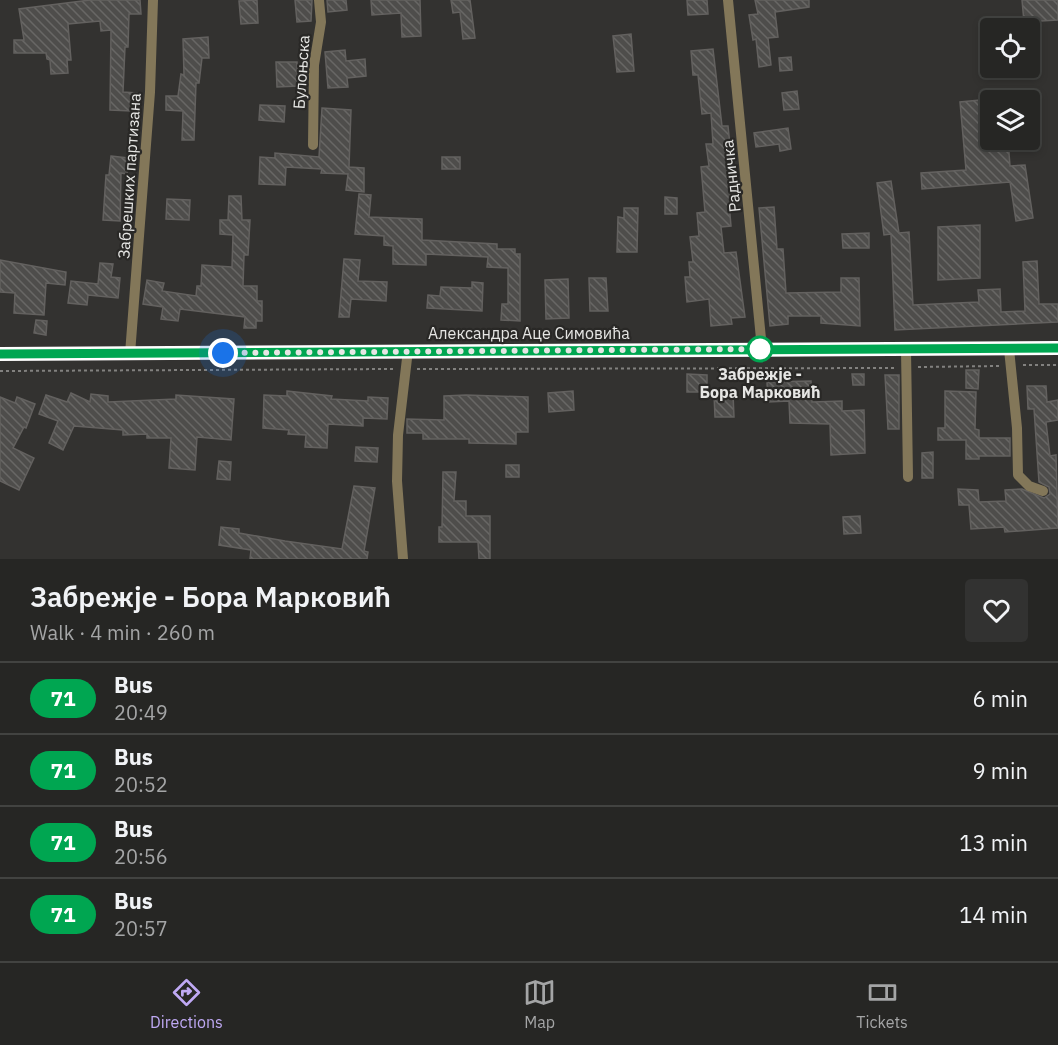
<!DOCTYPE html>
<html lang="en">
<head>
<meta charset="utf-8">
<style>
  body { margin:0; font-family:"IBM Plex Sans",sans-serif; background:#323231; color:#f1f3f6; height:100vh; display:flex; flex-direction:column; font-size:22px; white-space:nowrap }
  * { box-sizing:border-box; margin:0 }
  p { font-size:20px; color:#a4a5a6 }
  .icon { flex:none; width:33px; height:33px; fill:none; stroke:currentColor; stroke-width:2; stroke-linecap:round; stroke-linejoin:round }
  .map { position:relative; height:559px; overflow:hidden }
  .details { display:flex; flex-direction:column; background:#262624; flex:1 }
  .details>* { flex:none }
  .badge { padding:0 12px; border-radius:20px; font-size:21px; line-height:39px }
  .tools { position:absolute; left:980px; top:18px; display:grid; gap:12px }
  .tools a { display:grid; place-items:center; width:60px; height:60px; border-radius:6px; background:#262624; box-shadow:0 3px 9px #0003,0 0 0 2px #424341; font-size:30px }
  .you { position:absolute; width:30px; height:30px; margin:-15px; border:4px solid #fff; border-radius:50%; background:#1a73e8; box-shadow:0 0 0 9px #1a73e833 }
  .map>.badge { position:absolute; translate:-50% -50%; box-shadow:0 0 0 3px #fff }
  .round { display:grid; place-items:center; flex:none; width:63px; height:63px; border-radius:6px; background:#323231 }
  .head { display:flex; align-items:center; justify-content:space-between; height:102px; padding:0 30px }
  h1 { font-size:28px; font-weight:600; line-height:45px }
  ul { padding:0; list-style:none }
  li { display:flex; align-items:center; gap:18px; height:72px; padding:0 30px; border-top:2px solid #424341 }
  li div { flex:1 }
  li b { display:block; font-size:22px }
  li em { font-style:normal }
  li .badge { min-width:66px; font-weight:700; text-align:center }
  .tabs { display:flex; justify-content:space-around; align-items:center; height:84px; border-top:2px solid #424341; background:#262624; font-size:16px; color:#a4a5a6 }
  .tabs a { display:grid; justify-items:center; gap:3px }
  .tabs .on { color:#bfa9f4 }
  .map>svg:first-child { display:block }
</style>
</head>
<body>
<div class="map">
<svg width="1058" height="559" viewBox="0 0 1058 559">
  <defs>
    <pattern id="building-back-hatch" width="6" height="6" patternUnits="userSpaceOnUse" patternTransform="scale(1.5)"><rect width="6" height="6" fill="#4e4d4b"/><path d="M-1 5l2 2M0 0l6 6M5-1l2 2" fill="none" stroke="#686765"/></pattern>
  </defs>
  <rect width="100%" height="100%" fill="#333230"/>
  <g fill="url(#building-back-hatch)" stroke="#63615f" stroke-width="1.5">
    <path d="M 90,0 L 140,0 L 141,14 L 129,14 L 128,47 L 125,47 L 123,92 L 137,93 L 136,107 L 131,107 L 131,111 L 110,110 L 111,30 L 101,31 L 100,21 L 68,24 L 71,60 L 67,60 L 68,73 L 51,74 L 50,60 L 47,59 L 46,53 L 14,53 L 14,40 L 24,40 L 19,9 Z"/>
    <path d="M 257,0 L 258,23 L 241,24 L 239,1 Z"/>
    <path d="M 295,0 L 312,0 L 311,21 L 297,22 Z"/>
    <path d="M 327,0 L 346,0 L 347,10 L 328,12 Z"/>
    <path d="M 371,0 L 420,0 L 421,36 L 402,37 L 401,13 L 372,15 Z"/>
    <path d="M 451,0 L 470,0 L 475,38 L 463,39 L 460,12 L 453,13 Z"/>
    <path d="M 687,0 L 707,0 L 708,14 L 688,15 Z"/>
    <path d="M 755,0 L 809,0 L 809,7 L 775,12 L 778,37 L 768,38 L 771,65 L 759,67 L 756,39 L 753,40 L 749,15 L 758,14 Z"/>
    <path d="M 1022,0 L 1058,0 L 1058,20 L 1024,22 Z"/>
    <path d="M 631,34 L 634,71 L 617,72 L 613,36 Z"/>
    <path d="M 208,37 L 209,58 L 202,58 L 199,83 L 196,83 L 194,140 L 182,140 L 183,111 L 166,110 L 166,96 L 178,96 L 181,74 L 184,75 L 183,39 Z"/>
    <path d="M 713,49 L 722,126 L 728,126 L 736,202 L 729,203 L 731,226 L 721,227 L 724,253 L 736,252 L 745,317 L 731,318 L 732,324 L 711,326 L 709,299 L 687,302 L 685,277 L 690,277 L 689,262 L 693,262 L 690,237 L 699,236 L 697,213 L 705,212 L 701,167 L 709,166 L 706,144 L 713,144 L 711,113 L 702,114 L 698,75 L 693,75 L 691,51 Z"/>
    <path d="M 345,50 L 346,61 L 365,59 L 366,76 L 347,78 L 348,87 L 328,88 L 325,52 Z"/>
    <path d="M 791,57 L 792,70 L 780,71 L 779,58 Z"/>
    <path d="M 276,62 L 297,62 L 298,86 L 277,87 Z"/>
    <path d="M 797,91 L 799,109 L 784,110 L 782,93 Z"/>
    <path d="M 990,99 L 990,140 L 1008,140 L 1010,166 L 1025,165 L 1033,218 L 1016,221 L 1010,182 L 922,189 L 921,173 L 966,170 L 960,102 Z"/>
    <path d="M 260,105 L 285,106 L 284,122 L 259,120 Z"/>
    <path d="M 322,108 L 351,110 L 349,167 L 364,168 L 364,192 L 346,190 L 348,174 L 321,173 L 322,169 L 286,167 L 285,185 L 259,184 L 260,157 L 275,158 L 275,153 L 319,157 Z"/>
    <path d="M 788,128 L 791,149 L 780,151 L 779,144 L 756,147 L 754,133 Z"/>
    <path d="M 111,156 L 128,158 L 127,174 L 121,173 L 120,221 L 103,220 L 106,175 L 109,175 Z"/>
    <rect x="442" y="157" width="18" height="12"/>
    <path d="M 891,181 L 899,233 L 909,232 L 913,305 L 979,302 L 978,290 L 1000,289 L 1001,312 L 1025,311 L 1023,262 L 1037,261 L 1039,304 L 1058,304 L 1058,322 L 895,330 L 891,234 L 884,235 L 877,183 Z"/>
    <path d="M 359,194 L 371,195 L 369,217 L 422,219 L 422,240 L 497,244 L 497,249 L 515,249 L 515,254 L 520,254 L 520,321 L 501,320 L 502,304 L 508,304 L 508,268 L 487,267 L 488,257 L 426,254 L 426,265 L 393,264 L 393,246 L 384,245 L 384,236 L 355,234 Z"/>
    <path d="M 229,196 L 241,196 L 242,220 L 250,220 L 248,255 L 244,255 L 243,286 L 257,286 L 257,301 L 262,301 L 262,321 L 256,321 L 256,328 L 244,328 L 245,317 L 180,309 L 178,321 L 161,319 L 163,307 L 143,304 L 147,280 L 164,283 L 162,291 L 196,296 L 197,286 L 201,286 L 202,265 L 232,267 L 233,235 L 220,234 L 220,220 L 228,220 Z"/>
    <path d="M 665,197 L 677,198 L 677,214 L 665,214 Z"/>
    <path d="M 167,199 L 190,200 L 189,220 L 166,219 Z"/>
    <path d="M 774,207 L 777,249 L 783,249 L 786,293 L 841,292 L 841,278 L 859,278 L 860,326 L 821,323 L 821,316 L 788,316 L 788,324 L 770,326 L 759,208 Z"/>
    <path d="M 624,208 L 638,208 L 637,252 L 617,252 L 618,217 L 624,218 Z"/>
    <path d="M 980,225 L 980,278 L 938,280 L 938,227 Z"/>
    <path d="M 869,233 L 869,248 L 843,248 L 842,234 Z"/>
    <path d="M 344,259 L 360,260 L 358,281 L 387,282 L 386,301 L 351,299 L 349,317 L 339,317 Z"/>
    <path d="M 0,260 L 66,272 L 65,285 L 46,283 L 44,315 L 14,313 L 15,293 L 0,292 Z"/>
    <path d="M 100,263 L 113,264 L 111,277 L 120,278 L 118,298 L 88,295 L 87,305 L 68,303 L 71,281 L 98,284 Z"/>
    <path d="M 589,278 L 606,278 L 608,311 L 590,311 Z"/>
    <path d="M 568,279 L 569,318 L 546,319 L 545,280 Z"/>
    <path d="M 472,282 L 483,283 L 482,311 L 427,308 L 428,295 L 440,296 L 441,287 L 472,288 Z"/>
    <path d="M 36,320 L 47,321 L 46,335 L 34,333 Z"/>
    <path d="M 966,370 L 979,370 L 978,389 L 966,388 Z"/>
    <path d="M 687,374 L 707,375 L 707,392 L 687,392 Z"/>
    <path d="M 852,374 L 864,374 L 864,385 L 853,385 Z"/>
    <path d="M 885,375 L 899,375 L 899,429 L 888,429 Z"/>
    <path d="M 811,381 L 812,402 L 842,401 L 842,411 L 864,410 L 865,453 L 831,455 L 830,424 L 790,423 L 789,401 L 768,402 L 767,382 Z"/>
    <path d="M 1027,386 L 1046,386 L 1047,402 L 1058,400 L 1058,420 L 1046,422 L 1050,456 L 1056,455 L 1058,528 L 1005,532 L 1004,527 L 971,529 L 969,505 L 959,505 L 958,489 L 978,490 L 979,502 L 1006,501 L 1005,490 L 1022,489 L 1044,498 L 1050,494 L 1049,487 L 1039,482 L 1034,409 L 1028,409 Z"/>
    <path d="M 287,391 L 332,396 L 331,399 L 368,401 L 368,397 L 388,398 L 387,419 L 363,418 L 363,426 L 328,424 L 327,448 L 305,447 L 306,435 L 288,434 L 289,430 L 263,428 L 264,395 L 287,396 Z"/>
    <path d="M 573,391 L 574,410 L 549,412 L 548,393 Z"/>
    <path d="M 945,391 L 976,392 L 975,429 L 979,430 L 979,438 L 1010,438 L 1010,456 L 979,456 L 979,459 L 966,459 L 966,440 L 938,440 L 938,428 L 945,428 Z"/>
    <path d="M 71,393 L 90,402 L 91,394 L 108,396 L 108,402 L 176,399 L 176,395 L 234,399 L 231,440 L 197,437 L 195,470 L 169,468 L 171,438 L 147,438 L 147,434 L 123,435 L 123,430 L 74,426 L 63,450 L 49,443 L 58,421 L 39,414 L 46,395 L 67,402 Z"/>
    <path d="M 714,394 L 733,394 L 734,417 L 715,417 Z"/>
    <path d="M 466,395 L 528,397 L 528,432 L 516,432 L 516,444 L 469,443 L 469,439 L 423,439 L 423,433 L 407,433 L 407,419 L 444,420 L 444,396 Z"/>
    <path d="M 0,397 L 15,403 L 17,397 L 35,404 L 26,428 L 24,427 L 13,448 L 34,458 L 19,490 L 0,481 Z"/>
    <path d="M 356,447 L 378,448 L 377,462 L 355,461 Z"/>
    <path d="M 933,452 L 933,478 L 922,478 L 922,453 Z"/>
    <path d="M 219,461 L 231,462 L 230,480 L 217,479 Z"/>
    <rect x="506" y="465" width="13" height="12"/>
    <path d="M 443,472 L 456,472 L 454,501 L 466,501 L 466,516 L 490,516 L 490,559 L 479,559 L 478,542 L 439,542 L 439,527 L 442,527 Z"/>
    <path d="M 354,486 L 375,488 L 364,551 L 368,552 L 367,559 L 250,559 L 251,550 L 219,545 L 221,527 L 239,529 L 239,533 L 285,541 L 342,549 Z"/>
    <path d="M 860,516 L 861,533 L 844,534 L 843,517 Z"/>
  </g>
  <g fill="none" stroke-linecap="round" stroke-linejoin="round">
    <g stroke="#82817f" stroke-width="2" stroke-dasharray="3 3" stroke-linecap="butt">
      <path d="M 1023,365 L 1058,365"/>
      <path d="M 918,367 L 999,366"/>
      <path d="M 417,369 L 894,368"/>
      <path d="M 0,371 L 393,369"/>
    </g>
    <g stroke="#837759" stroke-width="10">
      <path d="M 728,0 L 762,349"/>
      <path d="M 313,145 L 314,65 L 321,22 L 319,0"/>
      <path d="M 1009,349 L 1017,428 L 1018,475 L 1029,486 L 1043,491"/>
      <path d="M 906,350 L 908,477"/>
      <path d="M 130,354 L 150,92 L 153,0"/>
      <path d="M 403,559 L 397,481 L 398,435 L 408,350"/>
    </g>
    <path stroke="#b19d6d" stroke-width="12" d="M 0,354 L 1058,348"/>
  </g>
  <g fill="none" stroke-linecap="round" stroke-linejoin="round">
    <defs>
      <path id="line" d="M 0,354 L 1058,348"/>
    </defs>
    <use href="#line" stroke="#fff" stroke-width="14"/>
    <use href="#line" stroke="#00a651" stroke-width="9"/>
    <path stroke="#e6e6e4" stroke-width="6" stroke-dasharray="0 10.8" d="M 223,353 L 762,349 L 760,349"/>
  </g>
  <circle fill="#fff" stroke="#00a651" stroke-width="3" cx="760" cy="349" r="12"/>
  <g text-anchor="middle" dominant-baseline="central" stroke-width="4.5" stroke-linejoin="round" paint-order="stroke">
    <g font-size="16" fill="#e6e6e4" stroke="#292826">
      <text transform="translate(301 72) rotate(-86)">Булоњска</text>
      <text transform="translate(129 176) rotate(-86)">Забрешких партизана</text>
      <text transform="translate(731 176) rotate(-96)">Радничка</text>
      <text x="529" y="333">Александра Аце Симовића</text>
    </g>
    <g font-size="16" font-weight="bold" fill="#e6e6e4" stroke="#292826">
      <text x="760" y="374">Забрежје -<tspan x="760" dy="18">Бора Марковић</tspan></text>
    </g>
  </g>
</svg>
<div class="tools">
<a><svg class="icon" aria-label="locate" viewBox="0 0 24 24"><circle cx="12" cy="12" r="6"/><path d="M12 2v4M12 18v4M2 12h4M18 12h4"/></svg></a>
<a><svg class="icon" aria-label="layers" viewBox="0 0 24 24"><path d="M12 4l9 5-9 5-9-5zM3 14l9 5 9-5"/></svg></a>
</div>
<div class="you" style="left:223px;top:353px"></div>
</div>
<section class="details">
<div class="head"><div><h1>Забрежје - Бора Марковић</h1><p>Walk · 4 min · 260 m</p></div><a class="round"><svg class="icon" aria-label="heart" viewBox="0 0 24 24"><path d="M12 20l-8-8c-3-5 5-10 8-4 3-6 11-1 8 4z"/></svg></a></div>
<ul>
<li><span class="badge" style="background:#00a651;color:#fff">71</span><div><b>Bus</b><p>20:49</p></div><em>6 min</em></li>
<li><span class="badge" style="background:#00a651;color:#fff">71</span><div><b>Bus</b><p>20:52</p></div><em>9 min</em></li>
<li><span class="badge" style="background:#00a651;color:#fff">71</span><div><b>Bus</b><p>20:56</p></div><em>13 min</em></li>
<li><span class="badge" style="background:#00a651;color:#fff">71</span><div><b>Bus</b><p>20:57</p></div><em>14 min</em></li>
</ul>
</section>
<nav class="tabs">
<a class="on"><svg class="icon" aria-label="directions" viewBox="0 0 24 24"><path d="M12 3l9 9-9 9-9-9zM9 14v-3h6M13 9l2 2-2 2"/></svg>Directions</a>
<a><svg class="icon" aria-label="map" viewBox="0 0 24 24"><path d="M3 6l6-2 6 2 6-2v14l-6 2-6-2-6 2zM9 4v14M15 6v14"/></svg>Map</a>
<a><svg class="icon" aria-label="tickets" viewBox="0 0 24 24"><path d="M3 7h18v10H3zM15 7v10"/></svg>Tickets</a>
</nav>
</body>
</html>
